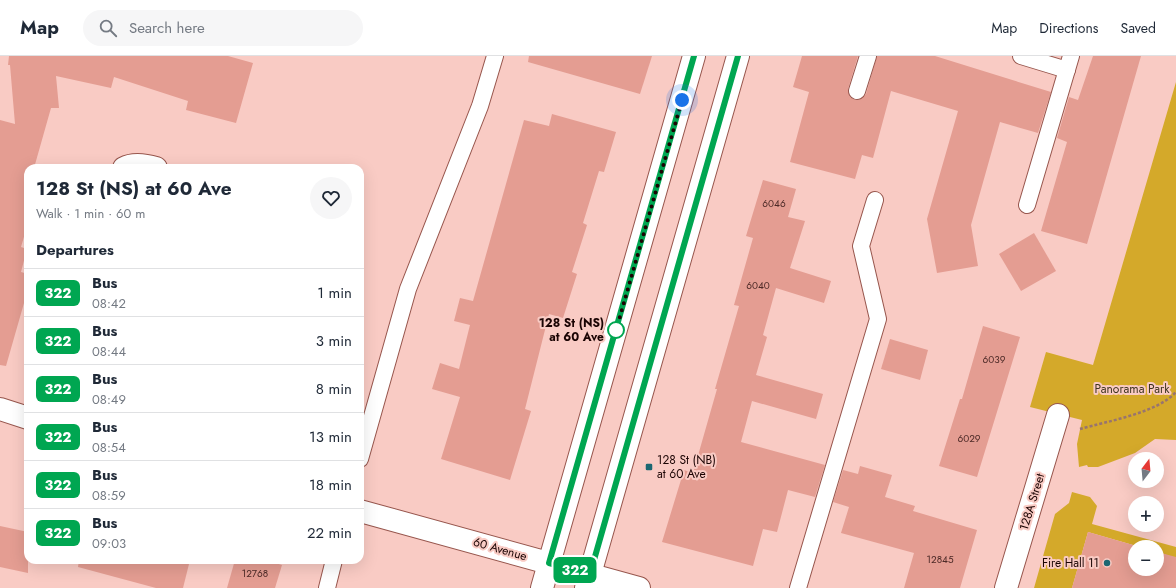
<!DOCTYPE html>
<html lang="en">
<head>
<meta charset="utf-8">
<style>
  body { margin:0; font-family:Jost,sans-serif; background:#f6f6f7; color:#1f2937; height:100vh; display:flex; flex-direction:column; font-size:15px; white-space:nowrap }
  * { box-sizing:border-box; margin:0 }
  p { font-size:13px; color:#747a83 }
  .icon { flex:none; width:22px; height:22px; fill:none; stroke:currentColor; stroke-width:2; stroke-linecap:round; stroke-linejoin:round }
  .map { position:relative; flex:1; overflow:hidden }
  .drawer { position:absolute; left:24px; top:108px; width:340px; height:400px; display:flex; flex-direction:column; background:#fff; border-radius:12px; box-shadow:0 4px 16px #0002 }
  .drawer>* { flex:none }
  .badge { padding:0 8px; border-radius:6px; font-size:14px; line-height:26px }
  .needle { width:26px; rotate:16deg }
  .buttons { position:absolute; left:1128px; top:396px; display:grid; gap:8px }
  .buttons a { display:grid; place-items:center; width:36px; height:36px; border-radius:50%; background:#fff; box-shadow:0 4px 16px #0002; font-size:20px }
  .you { position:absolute; width:20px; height:20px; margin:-10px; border:3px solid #fff; border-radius:50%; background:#1a73e8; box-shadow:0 0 0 6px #1a73e833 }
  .map>.badge { position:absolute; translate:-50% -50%; box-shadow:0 0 0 2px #fff }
  h2 { padding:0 12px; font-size:15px; line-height:36px }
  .round { display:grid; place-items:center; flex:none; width:42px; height:42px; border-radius:21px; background:#f6f6f7 }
  .overview { display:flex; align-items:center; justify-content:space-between; height:68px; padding:0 12px }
  h1 { font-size:19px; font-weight:700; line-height:30px }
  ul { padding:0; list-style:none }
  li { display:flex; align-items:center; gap:12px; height:48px; padding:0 12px; border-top:1px solid #e0e1e3 }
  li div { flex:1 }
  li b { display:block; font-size:15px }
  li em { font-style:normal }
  li .badge { min-width:44px; font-weight:700; text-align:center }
  header { display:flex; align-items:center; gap:24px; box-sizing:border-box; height:56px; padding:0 20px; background:#fff; border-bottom:1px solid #e0e1e3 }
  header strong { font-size:19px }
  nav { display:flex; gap:22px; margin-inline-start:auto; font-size:14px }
  .search { width:280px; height:36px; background:#f6f6f7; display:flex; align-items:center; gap:10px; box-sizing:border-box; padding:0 14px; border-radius:22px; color:#747a83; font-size:15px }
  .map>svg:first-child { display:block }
</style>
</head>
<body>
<header>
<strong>Map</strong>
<div class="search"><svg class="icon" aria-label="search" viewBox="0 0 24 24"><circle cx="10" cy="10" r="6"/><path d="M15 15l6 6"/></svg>Search here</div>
<nav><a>Map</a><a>Directions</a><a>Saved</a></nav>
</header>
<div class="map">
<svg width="1176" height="532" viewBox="0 0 1176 532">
  <rect width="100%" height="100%" fill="#f9cbc4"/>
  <g fill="#d4a92a">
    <path d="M 1176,26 L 1176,384 L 1155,383 L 1135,397 L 1098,411 L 1088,411 L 1087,409 L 1079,411 L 1077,388 L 1082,364 L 1030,351 L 1046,296 L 1093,309 Z"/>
    <path d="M 1072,436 L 1090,441 L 1097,450 L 1092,468 L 1176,491 L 1176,532 L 1173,501 L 1157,496 L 1157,491 L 1140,491 L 1088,476 L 1072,532 L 1034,532 L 1055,458 L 1069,447 Z"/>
  </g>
  <g fill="#e49d92">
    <path d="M 9,0 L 228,0 L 253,7 L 236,67 L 186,54 L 188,45 L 114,21 L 111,32 L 56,20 L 59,52 L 51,52 L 34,112 L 28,112 L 28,167 L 21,191 L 27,193 L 21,216 L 28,218 L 28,233 L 6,310 L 0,309 L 0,64 L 15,68 L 10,9 L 8,9 Z"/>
    <path d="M 529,0 L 652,0 L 640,38 L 528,6 Z"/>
    <path d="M 802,0 L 858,0 L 848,33 L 850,41 L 855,44 L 859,44 L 866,38 L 877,0 L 935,0 L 1051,36 L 1038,77 L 1000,66 L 971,169 L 978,210 L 937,217 L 927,163 L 958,55 L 891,35 L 873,102 L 862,99 L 855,123 L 790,106 L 809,36 L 793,31 Z"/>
    <path d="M 1093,0 L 1141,0 L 1087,188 L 1041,175 L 1067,86 L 1057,82 L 1069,41 L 1078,44 Z"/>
    <path d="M 552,58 L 616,76 L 604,116 L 599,115 L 583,167 L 587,169 L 572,216 L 577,218 L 563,262 L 549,258 L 525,353 L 531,355 L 510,424 L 441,403 L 460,341 L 432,333 L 440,307 L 459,313 L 470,269 L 454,265 L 460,242 L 473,245 L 524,64 L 549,70 Z"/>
    <path d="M 763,124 L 796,133 L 788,161 L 805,165 L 790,212 L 831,225 L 824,247 L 776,232 L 763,279 L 767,281 L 756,319 L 823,338 L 816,363 L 752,345 L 741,386 L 825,409 L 815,441 L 788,434 L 777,476 L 763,473 L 753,510 L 662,486 L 684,414 L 693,417 L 717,333 L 715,333 L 739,250 L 734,249 L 753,182 L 746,180 Z"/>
    <path d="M 1034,177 L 1056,215 L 1021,235 L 999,198 Z"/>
    <path d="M 983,270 L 1020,281 L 977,421 L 939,410 L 960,343 L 962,343 Z"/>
    <path d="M 890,283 L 928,294 L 920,324 L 881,313 Z"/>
    <path d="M 860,410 L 892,419 L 885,441 L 915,450 L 913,455 L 977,474 L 960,532 L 904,532 L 914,497 L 841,477 L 849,451 L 833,446 L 843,414 L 858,418 Z"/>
    <path d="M 0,470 L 28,476 L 28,517 L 0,511 Z"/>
    <path d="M 1088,476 L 1140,491 L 1135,491 L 1135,513 L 1157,513 L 1157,496 L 1176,501 L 1176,532 L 1072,532 Z"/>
    <path d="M 79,504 L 190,504 L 183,532 L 156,532 L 78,511 Z"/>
    <path d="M 235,504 L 266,504 L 282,509 L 275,532 L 227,532 Z"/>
  </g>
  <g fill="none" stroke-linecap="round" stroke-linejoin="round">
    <defs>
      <g id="lane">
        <path d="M 1021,0 L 1067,14"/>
        <path d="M 857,35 L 868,0"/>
        <path d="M 1027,149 L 1071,0"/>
        <path d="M 360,403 L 408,233 L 480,50 L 495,0"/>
        <path d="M 327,532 L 334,504"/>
        <path d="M 798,532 L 878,263 L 861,190 L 875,144"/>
      </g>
      <g id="street">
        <path d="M 124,112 C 133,107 146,109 156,112"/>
        <path d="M 1006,532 L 1058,359"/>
      </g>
      <g id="secondary">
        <path d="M 0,353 L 28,362"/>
        <path d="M 360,455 L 639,532"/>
        <path d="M 542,532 L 694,0"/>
        <path d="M 586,532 L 738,0"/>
      </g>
    </defs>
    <use href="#lane" stroke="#97564d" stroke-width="18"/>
    <use href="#street" stroke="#97564d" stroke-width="24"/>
    <use href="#secondary" stroke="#97564d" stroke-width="24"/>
    <path stroke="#98746f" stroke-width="2.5" stroke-dasharray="3 2" stroke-linecap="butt" d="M 1080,373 C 1108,365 1157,357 1176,336"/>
    <use href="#lane" stroke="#fff" stroke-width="16"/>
    <use href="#street" stroke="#fff" stroke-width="22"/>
    <use href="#secondary" stroke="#fff" stroke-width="22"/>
  </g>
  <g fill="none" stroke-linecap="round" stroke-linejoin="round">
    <defs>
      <path id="line" d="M 694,0 L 549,507 L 590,518 L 738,0"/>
    </defs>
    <use href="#line" stroke="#fff" stroke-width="9"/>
    <use href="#line" stroke="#00a651" stroke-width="6"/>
    <path stroke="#1b0403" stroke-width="4" stroke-dasharray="0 7.2" d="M 616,274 L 615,278 L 682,44"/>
  </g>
  <circle fill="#fff" stroke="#00a651" stroke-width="2" cx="616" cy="274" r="8"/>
  <g fill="#1c6772" stroke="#f9cbc4" stroke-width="1.5">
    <rect x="645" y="407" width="8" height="8" rx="2"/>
    <circle cx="1107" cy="507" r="4"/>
  </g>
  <g text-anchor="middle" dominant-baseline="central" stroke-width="4" stroke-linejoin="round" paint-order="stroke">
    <g font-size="10" fill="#4d2a27">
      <text x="774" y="147">6046</text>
      <text x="758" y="229">6040</text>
      <text x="994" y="303">6039</text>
      <text x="969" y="382">6029</text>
      <text x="940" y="503">12845</text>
      <text x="255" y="517">12768</text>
    </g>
    <g font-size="12" font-weight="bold" fill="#1b0403" stroke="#f9cbc4" text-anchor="end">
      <text x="604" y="267">128 St (NS)<tspan x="604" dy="14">at 60 Ave</tspan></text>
    </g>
    <g font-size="12" fill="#3d341f" stroke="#f9cbc4">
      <text x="1132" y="333">Panorama Park</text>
    </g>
    <g font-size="12" fill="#1b0403" stroke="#f9cbc4" text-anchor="start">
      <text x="657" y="404">128 St (NB)<tspan x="657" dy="14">at 60 Ave</tspan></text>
      <text x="1099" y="507" text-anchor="end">Fire Hall 11</text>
    </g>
    <g font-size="12" fill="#1b0403" stroke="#f9cbc4">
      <text transform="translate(1032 446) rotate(-73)">128A Street</text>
      <text transform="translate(500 493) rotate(16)">60 Avenue</text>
    </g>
  </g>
</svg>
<div class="buttons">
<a><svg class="needle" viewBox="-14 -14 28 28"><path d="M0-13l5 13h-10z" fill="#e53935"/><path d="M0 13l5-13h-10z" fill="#747a83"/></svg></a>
<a>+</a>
<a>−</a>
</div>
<div class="you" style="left:682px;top:44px"></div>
<b class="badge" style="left:575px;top:514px;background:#00a651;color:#fff">322</b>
<section class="drawer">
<div class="overview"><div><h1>128 St (NS) at 60 Ave</h1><p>Walk · 1 min · 60 m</p></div><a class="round"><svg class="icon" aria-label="heart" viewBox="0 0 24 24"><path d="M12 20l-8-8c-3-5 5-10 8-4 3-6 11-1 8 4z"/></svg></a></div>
<h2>Departures</h2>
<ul>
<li><span class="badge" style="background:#00a651;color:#fff">322</span><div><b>Bus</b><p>08:42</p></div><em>1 min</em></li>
<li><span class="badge" style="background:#00a651;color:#fff">322</span><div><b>Bus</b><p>08:44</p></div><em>3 min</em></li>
<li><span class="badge" style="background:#00a651;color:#fff">322</span><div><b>Bus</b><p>08:49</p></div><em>8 min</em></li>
<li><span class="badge" style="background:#00a651;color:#fff">322</span><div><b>Bus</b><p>08:54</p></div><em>13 min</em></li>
<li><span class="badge" style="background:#00a651;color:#fff">322</span><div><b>Bus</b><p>08:59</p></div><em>18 min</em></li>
<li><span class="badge" style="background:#00a651;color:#fff">322</span><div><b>Bus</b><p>09:03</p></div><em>22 min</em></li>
</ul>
</section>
</div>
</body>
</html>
